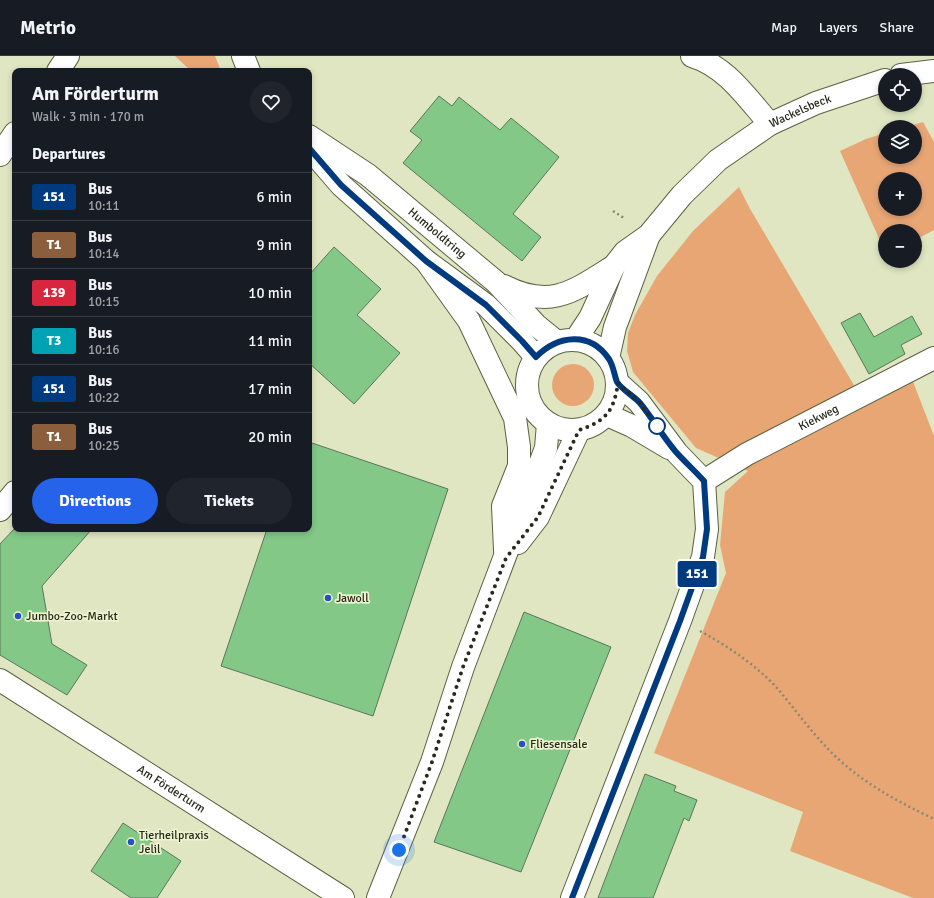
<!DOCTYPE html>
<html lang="en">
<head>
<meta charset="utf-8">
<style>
  body { margin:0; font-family:Signika,sans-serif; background:#20242c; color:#f1f3f6; height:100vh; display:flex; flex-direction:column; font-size:15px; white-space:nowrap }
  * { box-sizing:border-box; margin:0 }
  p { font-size:13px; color:#9ea1a6 }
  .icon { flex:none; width:22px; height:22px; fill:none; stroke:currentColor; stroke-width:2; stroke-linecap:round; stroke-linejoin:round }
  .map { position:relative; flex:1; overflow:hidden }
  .side { position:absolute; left:12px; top:12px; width:300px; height:464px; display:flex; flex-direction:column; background:#171b24; border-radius:8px; box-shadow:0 2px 6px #0003 }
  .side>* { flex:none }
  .badge { padding:0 8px; border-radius:3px; font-size:14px; line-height:26px }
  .fabs { position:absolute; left:878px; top:12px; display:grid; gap:8px }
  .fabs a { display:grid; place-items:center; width:44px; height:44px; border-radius:50%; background:#171b24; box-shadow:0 2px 6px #0003; font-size:20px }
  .you { position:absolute; width:20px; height:20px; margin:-10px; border:3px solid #fff; border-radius:50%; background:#1a73e8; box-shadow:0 0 0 6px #1a73e833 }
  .map>.badge { position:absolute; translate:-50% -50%; box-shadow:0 0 0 2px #fff }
  h2 { padding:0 20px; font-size:15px; line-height:36px }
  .round { display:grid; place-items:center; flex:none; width:42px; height:42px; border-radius:21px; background:#20242c }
  .overview { display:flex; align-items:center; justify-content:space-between; height:68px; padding:0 20px }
  h1 { font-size:19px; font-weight:700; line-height:30px }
  .primary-button { display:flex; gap:8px; margin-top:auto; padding:8px 20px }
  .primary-button a { flex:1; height:46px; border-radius:24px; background:#2563eb; color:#fff; font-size:16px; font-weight:700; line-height:46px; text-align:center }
  .primary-button a+a { background:#20242c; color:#f1f3f6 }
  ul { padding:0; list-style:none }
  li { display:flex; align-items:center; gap:12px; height:48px; padding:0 20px; border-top:1px solid #363941 }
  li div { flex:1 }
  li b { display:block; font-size:15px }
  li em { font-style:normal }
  li .badge { min-width:44px; font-weight:700; text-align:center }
  header { display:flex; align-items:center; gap:24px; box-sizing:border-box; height:56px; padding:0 20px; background:#171b24; border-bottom:1px solid #363941 }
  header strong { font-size:19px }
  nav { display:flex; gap:22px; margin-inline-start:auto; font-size:14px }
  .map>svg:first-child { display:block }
</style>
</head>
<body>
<header>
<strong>Metrio</strong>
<nav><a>Map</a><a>Layers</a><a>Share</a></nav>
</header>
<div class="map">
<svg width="934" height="842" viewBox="0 0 934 842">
  <rect width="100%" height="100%" fill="#dfe6c1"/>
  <g fill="#e9a675" fill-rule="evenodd">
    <path d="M 175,0 L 215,0 L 221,15 L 191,15 Z"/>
    <path d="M 923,66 L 934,86 L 934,174 L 915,184 L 915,175 L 885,175 L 885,196 L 840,95 L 866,83 L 885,77 L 885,101 L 915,101 L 915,71 L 906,71 ZM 885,123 L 915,123 L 915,153 L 885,153 Z"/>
    <path d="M 739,131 L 749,151 L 858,336 L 912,323 L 934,380 L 934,842 L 913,842 L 790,795 L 803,756 L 654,697 L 726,517 L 720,489 L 725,436 L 748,415 L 696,392 L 633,316 L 627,295 L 628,277 L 635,259 L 657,220 L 693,175 Z"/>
    <circle cx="573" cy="329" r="21"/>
  </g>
  <g fill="#83c887" stroke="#5c765d">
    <path d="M 439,40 L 452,50 L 459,41 L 500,74 L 511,62 L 559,101 L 513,158 L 541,181 L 522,205 L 403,107 L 422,84 L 410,75 Z"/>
    <path d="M 334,191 L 381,233 L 357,259 L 400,297 L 354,348 L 309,307 L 309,219 Z"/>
    <path d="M 860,257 L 874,281 L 912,260 L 922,278 L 901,289 L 905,298 L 869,318 L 841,267 Z"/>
    <path d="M 309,386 L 448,433 L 373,660 L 221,610 L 267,473 L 309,473 Z"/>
    <path d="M 14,473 L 92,473 L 42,530 L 52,588 L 87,609 L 67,639 L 0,599 L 0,488 Z"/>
    <path d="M 524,556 L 611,591 L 521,816 L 434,786 Z"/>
    <path d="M 645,718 L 676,730 L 674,735 L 697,744 L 689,765 L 684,762 L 653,842 L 598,842 Z"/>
    <path d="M 123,767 L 181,805 L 157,842 L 131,842 L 91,815 Z"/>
  </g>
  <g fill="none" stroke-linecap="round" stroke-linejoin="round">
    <defs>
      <g id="minor">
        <path d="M 243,0 L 249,15"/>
        <path d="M 692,0 C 727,11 746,41 770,68"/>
        <path d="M 58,15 L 68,0"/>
        <path d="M 901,19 L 934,15"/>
        <path id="s1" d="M 309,80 L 368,119 L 496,226 L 536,269 L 557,286"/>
        <path d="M 309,92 L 341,129 L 426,205 L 486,249 L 522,285 L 536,301"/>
        <path d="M 0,99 L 15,77"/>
        <path d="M 426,205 L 469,265 L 515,362 L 519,391 L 519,410 L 503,450 L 505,494"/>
        <path d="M 504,230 C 551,254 574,235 614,210"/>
        <path id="s2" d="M 576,283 L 590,262 L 614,210 L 625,196 L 649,179 L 682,139 L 718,104 L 770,68 L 816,47 L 885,24"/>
        <circle cx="572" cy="329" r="45"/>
        <path d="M 608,302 L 615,271 L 649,179"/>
        <path d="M 607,359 L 632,370 L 669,392"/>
        <path id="s3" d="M 704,425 L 747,398 L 934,302"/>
        <path d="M 0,454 L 15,436"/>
        <path d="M 518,487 L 538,461 L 579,374"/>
        <path id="s4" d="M 0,624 L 343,842"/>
        <path d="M 378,842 L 432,706 L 463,611 L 546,392 L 548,368"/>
        <path d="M 572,842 L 680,565 L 703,501 L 707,473 L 704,425 L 677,397 L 639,346 L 618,327"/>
      </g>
    </defs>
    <use href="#minor" stroke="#5c6242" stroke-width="24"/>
    <g stroke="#868b71" stroke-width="2.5" stroke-dasharray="2 3" stroke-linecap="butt">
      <path d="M 613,155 L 624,162"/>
      <path d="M 700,575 C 729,591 756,609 778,633 C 797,656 815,681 837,702 C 868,730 897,745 934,763"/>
    </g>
    <use href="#minor" stroke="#fff" stroke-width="22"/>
  </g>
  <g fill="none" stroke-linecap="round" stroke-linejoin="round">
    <defs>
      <path id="line" d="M 309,92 L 341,129 L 426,205 L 486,249 L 522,285 L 536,301 C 558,279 590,275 609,303 C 614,311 614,319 617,326 C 622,334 634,340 640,347 C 653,363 663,381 676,396 C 685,406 695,415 704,425 L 707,473 L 703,501 L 680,565 L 572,842"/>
    </defs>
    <use href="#line" stroke="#fff" stroke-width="9"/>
    <use href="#line" stroke="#003b80" stroke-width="6"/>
    <path stroke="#272a1c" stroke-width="4" stroke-dasharray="0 7.2" d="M 399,794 L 432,706 L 463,611 L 506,502 L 538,461 L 579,374 C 606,365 614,355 618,327 L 639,346 L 661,375 L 657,370"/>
  </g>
  <circle fill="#fff" stroke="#003b80" stroke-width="2" cx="657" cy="370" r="8"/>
  <g fill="#2353c1" stroke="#ecf3ce" stroke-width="1.5">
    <circle cx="328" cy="542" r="4"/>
    <circle cx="18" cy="560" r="4"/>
    <circle cx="522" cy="688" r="4"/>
    <circle cx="131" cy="786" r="4"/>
  </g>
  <g text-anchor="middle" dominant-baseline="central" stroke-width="3.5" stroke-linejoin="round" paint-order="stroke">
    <g font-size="12" fill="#272a1c" stroke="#ecf3ce">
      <text stroke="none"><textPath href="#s2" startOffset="328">Wackelsbeck</textPath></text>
      <text stroke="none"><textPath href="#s1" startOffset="161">Humboldtring</textPath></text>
      <text stroke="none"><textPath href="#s3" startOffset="131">Kiekweg</textPath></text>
      <text stroke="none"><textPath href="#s4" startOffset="203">Am Förderturm</textPath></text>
    </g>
    <g font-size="12" fill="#272a1c" stroke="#ecf3ce" text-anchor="start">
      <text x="336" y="542">Jawoll</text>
      <text x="26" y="560">Jumbo-Zoo-Markt</text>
      <text x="530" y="688">Fliesensale</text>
      <text x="139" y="779">Tierheilpraxis<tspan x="139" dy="14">Jelil</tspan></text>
    </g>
  </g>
</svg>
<div class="fabs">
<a><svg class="icon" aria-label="locate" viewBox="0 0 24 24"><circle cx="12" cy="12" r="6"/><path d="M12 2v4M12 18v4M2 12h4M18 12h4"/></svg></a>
<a><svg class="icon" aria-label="layers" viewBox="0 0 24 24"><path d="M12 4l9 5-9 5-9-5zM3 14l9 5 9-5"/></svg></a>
<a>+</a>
<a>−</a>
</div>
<div class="you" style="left:399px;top:794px"></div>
<b class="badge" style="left:697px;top:518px;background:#003b80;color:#fff">151</b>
<section class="side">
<div class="overview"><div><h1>Am Förderturm</h1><p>Walk · 3 min · 170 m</p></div><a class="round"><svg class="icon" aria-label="heart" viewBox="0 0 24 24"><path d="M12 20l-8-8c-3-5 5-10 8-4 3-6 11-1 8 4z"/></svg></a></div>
<h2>Departures</h2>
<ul>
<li><span class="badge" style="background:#003b80;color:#fff">151</span><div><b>Bus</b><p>10:11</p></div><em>6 min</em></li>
<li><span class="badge" style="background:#8b5e3c;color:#fff">T1</span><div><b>Bus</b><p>10:14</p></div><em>9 min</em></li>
<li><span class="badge" style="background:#d7263d;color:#fff">139</span><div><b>Bus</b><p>10:15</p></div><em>10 min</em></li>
<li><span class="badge" style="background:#00a3b4;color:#fff">T3</span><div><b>Bus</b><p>10:16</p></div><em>11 min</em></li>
<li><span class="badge" style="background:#003b80;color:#fff">151</span><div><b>Bus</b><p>10:22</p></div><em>17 min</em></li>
<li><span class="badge" style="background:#8b5e3c;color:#fff">T1</span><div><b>Bus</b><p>10:25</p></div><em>20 min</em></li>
</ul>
<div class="primary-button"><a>Directions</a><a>Tickets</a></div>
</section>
</div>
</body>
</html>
